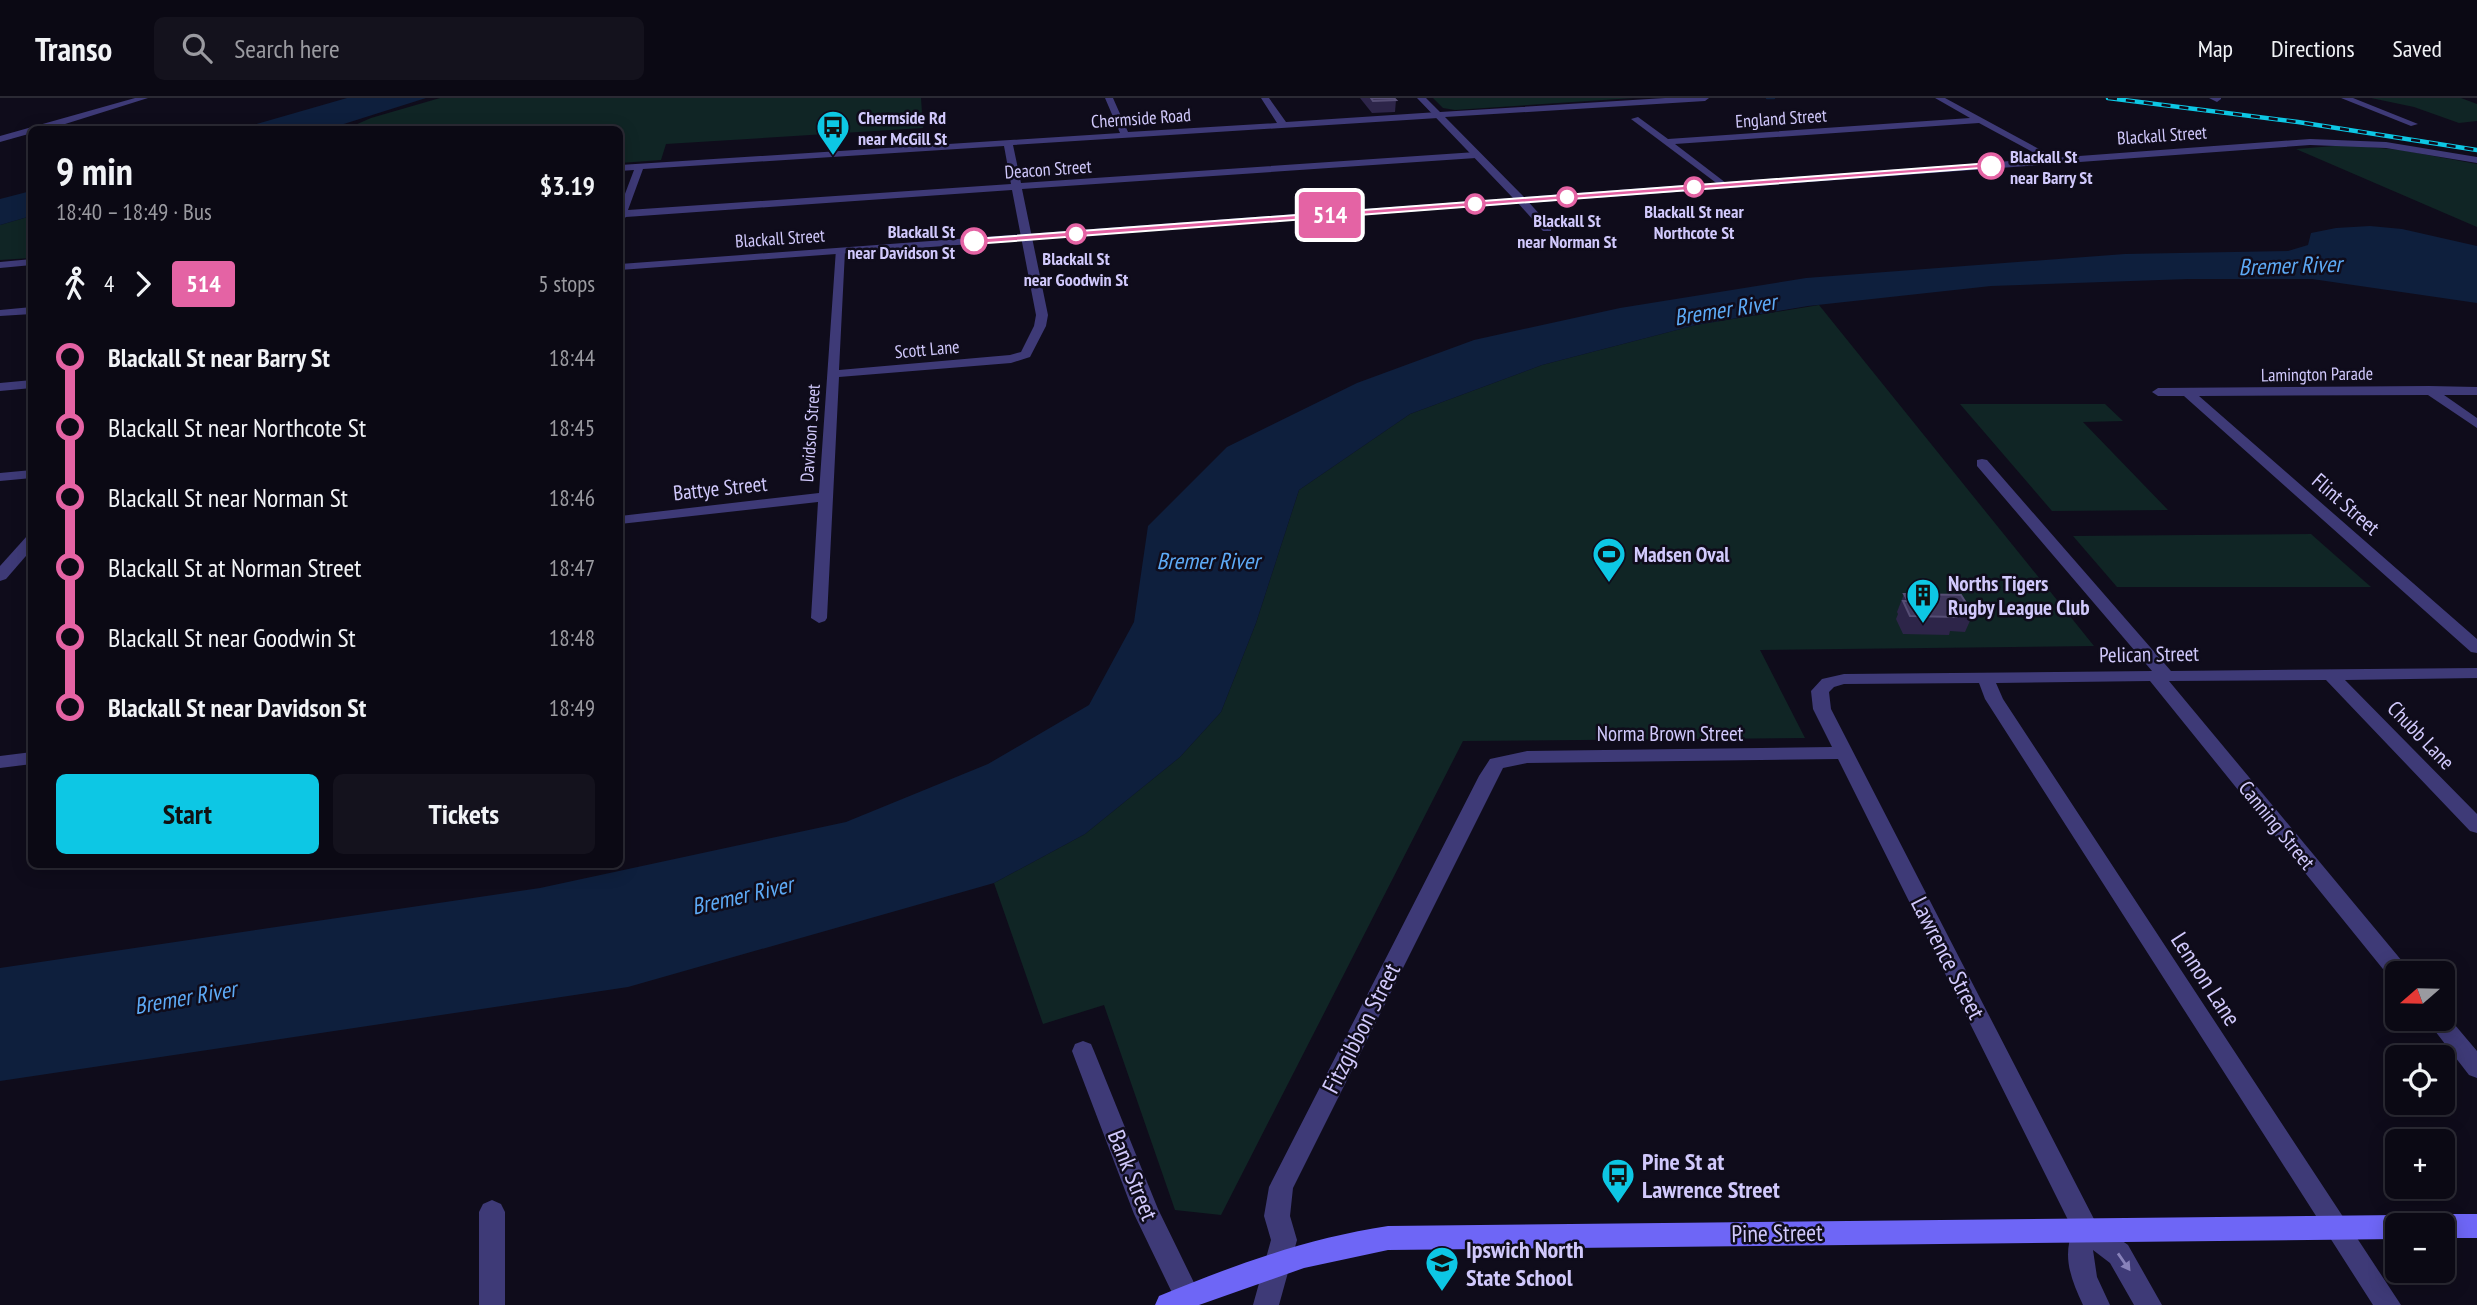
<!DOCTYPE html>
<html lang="en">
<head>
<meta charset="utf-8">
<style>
  body { margin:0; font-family:"PT Sans Narrow",sans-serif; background:#14121d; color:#f1f3f6; height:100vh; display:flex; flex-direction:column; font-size:26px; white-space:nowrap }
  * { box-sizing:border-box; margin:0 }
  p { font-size:23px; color:#9a9aa0 }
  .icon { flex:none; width:38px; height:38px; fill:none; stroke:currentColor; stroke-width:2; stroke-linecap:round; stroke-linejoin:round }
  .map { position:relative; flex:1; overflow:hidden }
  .panel { position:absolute; left:28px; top:28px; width:595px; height:742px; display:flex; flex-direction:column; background:#0b0914; border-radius:10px; box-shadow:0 4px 18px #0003,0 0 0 2px #2b2a34 }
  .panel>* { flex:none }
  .badge { padding:0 14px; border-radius:5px; font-size:24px; line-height:46px }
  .needle { width:46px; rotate:250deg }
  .tools { position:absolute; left:2385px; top:863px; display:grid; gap:14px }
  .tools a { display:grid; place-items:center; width:70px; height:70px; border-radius:10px; background:#0b0914; box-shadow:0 4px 18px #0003,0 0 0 2px #2b2a34; font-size:35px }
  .map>.badge { position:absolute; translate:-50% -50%; box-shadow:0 0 0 4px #fff }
  .legs { display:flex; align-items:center; gap:10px; height:77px; padding:0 28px; font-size:23px }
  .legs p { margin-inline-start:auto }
  .overview { display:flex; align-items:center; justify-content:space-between; height:119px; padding:0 28px }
  h1 { font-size:38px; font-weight:700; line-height:52px }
  .primary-button { display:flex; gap:14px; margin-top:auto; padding:14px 28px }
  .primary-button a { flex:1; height:80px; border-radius:10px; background:#0dc7e4; color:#111; font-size:28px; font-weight:700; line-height:80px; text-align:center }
  .primary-button a+a { background:#14121d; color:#f1f3f6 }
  ul { padding:0 28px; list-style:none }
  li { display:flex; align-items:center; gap:24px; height:70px; font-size:26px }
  li i { display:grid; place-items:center; width:10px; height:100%; margin:0 9px; background:currentColor }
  li i::after { content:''; width:18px; height:18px; margin:-9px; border:5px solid; border-radius:50%; background:#0b0914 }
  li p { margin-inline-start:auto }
  li:first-child i { background:linear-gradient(#0000 50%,currentColor 0) }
  li:last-child i { background:linear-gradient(currentColor 50%,#0000 0) }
  header { display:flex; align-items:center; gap:42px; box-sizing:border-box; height:98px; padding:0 35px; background:#0b0914; border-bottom:2px solid #2b2a34 }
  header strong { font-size:33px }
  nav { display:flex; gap:38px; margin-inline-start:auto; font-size:24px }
  .search { width:490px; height:63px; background:#14121d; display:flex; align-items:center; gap:18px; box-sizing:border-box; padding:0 24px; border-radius:10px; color:#9a9aa0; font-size:26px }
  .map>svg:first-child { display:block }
</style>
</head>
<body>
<header>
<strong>Transo</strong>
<div class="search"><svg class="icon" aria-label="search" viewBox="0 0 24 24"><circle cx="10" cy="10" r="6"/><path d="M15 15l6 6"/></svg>Search here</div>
<nav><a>Map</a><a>Directions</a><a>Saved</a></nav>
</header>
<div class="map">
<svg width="2477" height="1207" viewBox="0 0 2477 1207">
  <rect width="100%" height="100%" fill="#0f0c1b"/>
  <g fill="#102525">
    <path d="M 440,0 L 921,0 L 923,30 L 666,46 L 661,62 L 620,65 L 620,32 L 346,31 L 371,20 Z"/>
    <path d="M 1433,0 L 1634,0 L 1455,12 L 1443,10 Z"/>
    <path d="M 2371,0 L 2461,0 L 2477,6 L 2477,23 L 2459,25 L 2414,9 Z"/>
    <path d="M 2346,47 L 2401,52 L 2477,66 L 2477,129 L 2296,51 Z"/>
    <path d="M 31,118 L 31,160 L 0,162 L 0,127 Z"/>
    <path d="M 1819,207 L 2094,548 L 1760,552 L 1805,640 L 1463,643 L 1221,1117 L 1175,1112 L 1104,907 L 1043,926 L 994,785 L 1085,736 L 1180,659 L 1221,614 L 1256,525 L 1299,392 L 1410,316 L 1542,267 L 1696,227 Z"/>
    <path d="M 1960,306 L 2105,306 L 2123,323 L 2083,324 L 2168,412 L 2052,413 Z"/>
    <path d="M 2311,436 L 2371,489 L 2117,489 L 2073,438 Z"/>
  </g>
  <g fill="#0e1f3d">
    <path d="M 347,0 L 426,0 L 328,31 L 239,31 Z"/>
    <path d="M 31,93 L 31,118 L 0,127 L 0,101 Z"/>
    <path d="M 2370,128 L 2402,131 L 2477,148 L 2477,205 L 2312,181 L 2188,181 L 1991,188 L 1808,208 L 1696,227 L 1542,267 L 1410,316 L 1299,392 L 1256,525 L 1221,614 L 1180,659 L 1085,736 L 994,785 L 628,889 L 0,983 L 0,870 L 540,790 L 846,724 L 988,666 L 1089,607 L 1134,524 L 1148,428 L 1227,349 L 1357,285 L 1474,242 L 1620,210 L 1806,180 L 2125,156 L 2288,153 L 2308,147 L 2311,135 L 2336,130 Z"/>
  </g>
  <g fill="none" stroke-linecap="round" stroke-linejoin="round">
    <path stroke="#0e1f3d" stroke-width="2.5" d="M 1767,0 L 1774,0"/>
    <g fill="#3e3a77" fill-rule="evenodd">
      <path d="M 135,0 L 148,0 L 46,32 L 32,32 L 32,35 L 0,44 L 0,38 Z"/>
      <path d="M 1105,0 L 1113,0 L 1128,34 L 1277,25 L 1261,0 L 1269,0 L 1286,24 L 1438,14 L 1442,17 L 1438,20 L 1013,47 L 1021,85 L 1476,54 L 1481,57 L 1476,60 L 1022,91 L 1048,217 L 1046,228 L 1030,259 L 1011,265 L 839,279 L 827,520 L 825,523 L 819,525 L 811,520 L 818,404 L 620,426 L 620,418 L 819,395 L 836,151 L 845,153 L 839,272 L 1010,257 L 1021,254 L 1034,228 L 1036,217 L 1012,92 L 626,119 L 620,124 L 620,109 L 634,72 L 620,73 L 620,67 L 1120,35 ZM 1004,48 L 1011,86 L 628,112 L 643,71 Z"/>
      <path d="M 1935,0 L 1945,0 L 2061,63 L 2053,65 L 1979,25 L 1675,46 L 1726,85 L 1726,89 L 1723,90 L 1631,21 L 1638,19 L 1668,41 L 1970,20 Z"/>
      <path d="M 2209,0 L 2221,0 L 2221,1 L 2217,4 Z"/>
      <path d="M 2341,0 L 2353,0 L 2418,26 L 2411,28 Z"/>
      <path d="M 1517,100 L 1525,100 L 1551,129 L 1551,133 L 1543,133 L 1517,104 Z"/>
      <path d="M 32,161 L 32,167 L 0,170 L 0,164 Z"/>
      <path d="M 32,209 L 32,216 L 0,218 L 0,212 Z"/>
      <path d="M 32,282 L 32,290 L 0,293 L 0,285 Z"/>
      <path d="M 2429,288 L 2477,289 L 2477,297 L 2444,297 L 2477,320 L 2477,330 L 2428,297 L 2199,298 L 2477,541 L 2477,555 L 2471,554 L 2184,298 L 2158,298 L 2152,294 L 2158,290 Z"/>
      <path d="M 1982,361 L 1987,362 L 2171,573 L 2477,570 L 2477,580 L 2345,582 L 2477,716 L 2477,735 L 2470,733 L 2326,582 L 2169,583 L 2407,869 L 2410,875 L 2398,875 L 2398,883 L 2391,881 L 2150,583 L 1996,585 L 2003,601 L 2401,1207 L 2373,1207 L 1985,601 L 1979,585 L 1844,586 L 1834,589 L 1829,594 L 1831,611 L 2095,1123 L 2128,1147 L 2162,1207 L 2134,1207 L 2110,1165 L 2093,1152 L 2097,1179 L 2110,1207 L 2083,1207 C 2071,1181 2062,1159 2073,1132 L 1838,661 L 1527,665 L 1503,670 L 1293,1090 L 1290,1118 L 1297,1142 L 1279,1207 L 1253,1207 L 1271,1142 L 1264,1118 L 1269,1089 L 1479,678 L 1490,661 L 1527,653 L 1832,649 L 1813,611 L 1811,593 L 1822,581 L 1844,576 L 2152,573 L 1977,368 L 1977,362 Z"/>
      <path d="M 32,372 L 32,380 L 0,383 L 0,375 Z"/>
      <path d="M 32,654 L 32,666 L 0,670 L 0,658 Z"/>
      <path d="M 2444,914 L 2477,953 L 2477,980 L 2469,977 L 2425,920 L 2443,920 Z"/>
      <path d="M 1083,943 L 1091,946 L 1094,953 L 1158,1111 L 1201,1199 L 1198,1207 L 1178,1207 L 1134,1116 L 1072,953 L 1075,946 Z"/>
      <path d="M 492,1102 L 501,1106 L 505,1114 L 505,1207 L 479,1207 L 479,1114 L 483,1106 Z"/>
    </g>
    <g fill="#3e3a77" fill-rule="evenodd">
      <path d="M 1417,0 L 1426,0 L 1440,14 L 1665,0 L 1709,0 L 1705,3 L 1445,19 L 1524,99 L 2310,41 L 2386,44 L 2477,59 L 2477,65 L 2386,50 L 2310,47 L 620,172 L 620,166 L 1513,100 Z"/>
      <path d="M 32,437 L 32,451 L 6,481 L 0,483 L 0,468 L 27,438 Z"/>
    </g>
    <g fill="#6e66f6" fill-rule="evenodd">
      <path d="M 2443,1116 L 2477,1116 L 2477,1140 L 2443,1140 L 2443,1127 L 2431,1127 L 2434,1120 Z"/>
      <path d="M 2398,1117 L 2407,1121 L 2410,1127 L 2398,1127 L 2398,1141 L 1388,1152 L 1304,1170 L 1199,1207 L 1155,1207 L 1159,1198 C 1234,1167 1308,1140 1388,1128 Z"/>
    </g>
    <defs>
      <path id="rail" d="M 2108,0 L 2298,24 L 2477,52"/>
    </defs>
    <use href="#rail" stroke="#0dc7e4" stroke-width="4.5"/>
    <use href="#rail" stroke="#0f0c1b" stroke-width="2.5" stroke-dasharray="9" stroke-linecap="butt"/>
  </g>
  <g fill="#2d2549">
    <path d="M 1360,0 L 1394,0 L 1396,2 L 1395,14 L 1372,15 Z"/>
    <path d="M 1904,496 L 1973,516 L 1965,534 L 1950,533 L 1949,537 L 1903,536 L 1896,521 L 1898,516 L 1897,514 Z"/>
  </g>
  <g fill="#3f375c" stroke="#564e75" stroke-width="2">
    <path d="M 1371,0 L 1394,0 L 1396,2 L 1373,3 Z"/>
    <path d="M 1904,496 L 1961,497 L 1973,516 L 1954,515 L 1956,519 L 1910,518 L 1903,503 L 1908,503 Z"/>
  </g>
  <defs><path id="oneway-solid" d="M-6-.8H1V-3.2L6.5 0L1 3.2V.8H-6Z" transform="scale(1.75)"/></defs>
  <use fill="#8882ba" href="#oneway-solid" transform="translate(2124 1164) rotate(55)"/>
  <path fill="#e463a4" stroke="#fff" stroke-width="2" d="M 1991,65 L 1994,69 L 974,146 L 970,143 L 974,141 Z"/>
  <defs>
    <symbol id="bus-pin" viewBox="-11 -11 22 30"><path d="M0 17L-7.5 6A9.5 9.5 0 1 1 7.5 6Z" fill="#0dc7e4" stroke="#0f0c1b"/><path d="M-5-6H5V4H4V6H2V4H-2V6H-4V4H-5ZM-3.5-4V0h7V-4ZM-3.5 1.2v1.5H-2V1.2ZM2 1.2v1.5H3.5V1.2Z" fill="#111"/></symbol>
    <symbol id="stadium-pin" viewBox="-11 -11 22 30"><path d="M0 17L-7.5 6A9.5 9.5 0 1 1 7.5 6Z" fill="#0dc7e4" stroke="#0f0c1b"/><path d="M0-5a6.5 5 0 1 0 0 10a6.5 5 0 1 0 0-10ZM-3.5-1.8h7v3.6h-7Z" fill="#111"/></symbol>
    <symbol id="building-pin" viewBox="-11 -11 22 30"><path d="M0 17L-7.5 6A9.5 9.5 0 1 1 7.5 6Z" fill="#0dc7e4" stroke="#0f0c1b"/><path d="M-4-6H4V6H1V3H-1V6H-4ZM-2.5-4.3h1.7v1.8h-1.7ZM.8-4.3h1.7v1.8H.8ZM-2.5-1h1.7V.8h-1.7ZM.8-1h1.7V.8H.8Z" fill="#111"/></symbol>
    <symbol id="school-pin" viewBox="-11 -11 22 30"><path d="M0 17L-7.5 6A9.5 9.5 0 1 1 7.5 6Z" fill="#0dc7e4" stroke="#0f0c1b"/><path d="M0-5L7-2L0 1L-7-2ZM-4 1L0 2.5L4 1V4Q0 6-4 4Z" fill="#111"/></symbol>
  </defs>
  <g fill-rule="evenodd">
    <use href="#bus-pin" x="814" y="10" width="38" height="52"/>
    <use href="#stadium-pin" x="1590" y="437" width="38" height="52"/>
    <use href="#building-pin" x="1904" y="478" width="38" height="52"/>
    <use href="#bus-pin" x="1599" y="1058" width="38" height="52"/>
    <use href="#school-pin" x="1423" y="1146" width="38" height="52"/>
  </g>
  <g fill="#fff" stroke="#e463a4" stroke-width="3.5">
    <circle cx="1991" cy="68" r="12"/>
    <circle cx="1694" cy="89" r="9"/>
    <circle cx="1567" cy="99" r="9"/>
    <circle cx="1475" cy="106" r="9"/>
    <circle cx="1076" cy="136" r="9"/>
    <circle cx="974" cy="143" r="12"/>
  </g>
  <g text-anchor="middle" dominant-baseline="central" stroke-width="5" stroke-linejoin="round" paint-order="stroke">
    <g font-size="18" font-weight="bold" fill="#d1c9fc" stroke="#0f0c1b" text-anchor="start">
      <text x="858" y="19">Chermside Rd<tspan x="858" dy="21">near McGill St</tspan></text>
    </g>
    <g font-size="18" fill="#d1c9fc" stroke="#0f0c1b">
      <text transform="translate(1141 20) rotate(-4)">Chermside Road</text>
      <text transform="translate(1781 20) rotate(-4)">England Street</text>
      <text transform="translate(2162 37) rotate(-4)">Blackall Street</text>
      <text transform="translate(1048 71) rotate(-4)">Deacon Street</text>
      <text transform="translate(780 140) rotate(-4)">Blackall Street</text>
      <text transform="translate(927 251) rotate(-5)">Scott Lane</text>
      <text transform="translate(2317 276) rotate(-1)">Lamington Parade</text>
      <text transform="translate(810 335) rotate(-86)">Davidson Street</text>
    </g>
    <g font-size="18" font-weight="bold" fill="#d1c9fc" stroke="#0f0c1b">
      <text x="2010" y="58" text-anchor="start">Blackall St<tspan x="2010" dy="21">near Barry St</tspan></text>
      <text x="1694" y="113">Blackall St near<tspan x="1694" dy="21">Northcote St</tspan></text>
      <text x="1567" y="122">Blackall St<tspan x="1567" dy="21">near Norman St</tspan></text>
      <text x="955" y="133" text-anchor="end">Blackall St<tspan x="955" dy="21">near Davidson St</tspan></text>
      <text x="1076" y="160">Blackall St<tspan x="1076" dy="21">near Goodwin St</tspan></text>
    </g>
    <g font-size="21" fill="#d1c9fc" stroke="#0f0c1b">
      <text transform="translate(720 390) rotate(-6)">Battye Street</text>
      <text transform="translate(2346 406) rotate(41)">Flint Street</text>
      <text transform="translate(2149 556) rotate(-1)">Pelican Street</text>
      <text x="1670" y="635">Norma Brown Street</text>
      <text transform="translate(2421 637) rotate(46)">Chubb Lane</text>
      <text transform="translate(2277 727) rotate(51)">Canning Street</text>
    </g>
    <g font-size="21" font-weight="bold" fill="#d1c9fc" stroke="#0f0c1b" text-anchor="start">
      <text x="1634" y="456">Madsen Oval</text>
      <text x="1948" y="485">Norths Tigers<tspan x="1948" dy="24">Rugby League Club</tspan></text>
    </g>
    <g font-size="23" font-style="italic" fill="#5daaf6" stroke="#0f0c1b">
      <text transform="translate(2290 167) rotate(-2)">Bremer River</text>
      <text transform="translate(1725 211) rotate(-9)">Bremer River</text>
      <text x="1208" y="462">Bremer River</text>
      <text transform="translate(742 797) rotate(-13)">Bremer River</text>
      <text transform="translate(185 899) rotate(-10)">Bremer River</text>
    </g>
    <g font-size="24" fill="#d1c9fc" stroke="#0f0c1b">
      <text transform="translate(1948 860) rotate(63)">Lawrence Street</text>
      <text transform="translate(2206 881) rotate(57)">Lennon Lane</text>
      <text transform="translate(1361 930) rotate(-63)">Fitzgibbon Street</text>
      <text transform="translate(1133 1077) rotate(68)">Bank Street</text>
      <text transform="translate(1777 1135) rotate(-1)">Pine Street</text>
    </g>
    <g font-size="24" font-weight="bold" fill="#d1c9fc" stroke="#0f0c1b" text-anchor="start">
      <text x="1642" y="1063">Pine St at<tspan x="1642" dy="28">Lawrence Street</tspan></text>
      <text x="1466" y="1151">Ipswich North<tspan x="1466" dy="28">State School</tspan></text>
    </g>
  </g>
</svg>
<div class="tools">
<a><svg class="needle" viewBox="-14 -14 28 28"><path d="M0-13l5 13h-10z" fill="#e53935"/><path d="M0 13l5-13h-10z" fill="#9a9aa0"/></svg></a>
<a><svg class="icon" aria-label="locate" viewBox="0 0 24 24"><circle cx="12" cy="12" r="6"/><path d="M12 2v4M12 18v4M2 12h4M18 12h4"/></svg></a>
<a>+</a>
<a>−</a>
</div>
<b class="badge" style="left:1330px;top:117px;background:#e463a4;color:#fff">514</b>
<section class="panel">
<div class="overview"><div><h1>9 min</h1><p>18:40 – 18:49 · Bus</p></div><b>$3.19</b></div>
<div class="legs"><svg class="icon" aria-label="walk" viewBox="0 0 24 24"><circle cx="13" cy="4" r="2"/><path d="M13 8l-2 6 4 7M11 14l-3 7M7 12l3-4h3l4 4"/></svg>4<svg class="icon" aria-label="forward" viewBox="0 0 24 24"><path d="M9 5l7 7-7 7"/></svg><b class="badge" style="background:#e463a4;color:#fff">514</b><p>5 stops</p></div>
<ul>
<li><i style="color:#e463a4"></i><b>Blackall St near Barry St</b><p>18:44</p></li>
<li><i style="color:#e463a4"></i><span>Blackall St near Northcote St</span><p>18:45</p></li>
<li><i style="color:#e463a4"></i><span>Blackall St near Norman St</span><p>18:46</p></li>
<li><i style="color:#e463a4"></i><span>Blackall St at Norman Street</span><p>18:47</p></li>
<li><i style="color:#e463a4"></i><span>Blackall St near Goodwin St</span><p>18:48</p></li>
<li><i style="color:#e463a4"></i><b>Blackall St near Davidson St</b><p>18:49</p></li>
</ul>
<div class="primary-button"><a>Start</a><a>Tickets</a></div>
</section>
</div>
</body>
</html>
